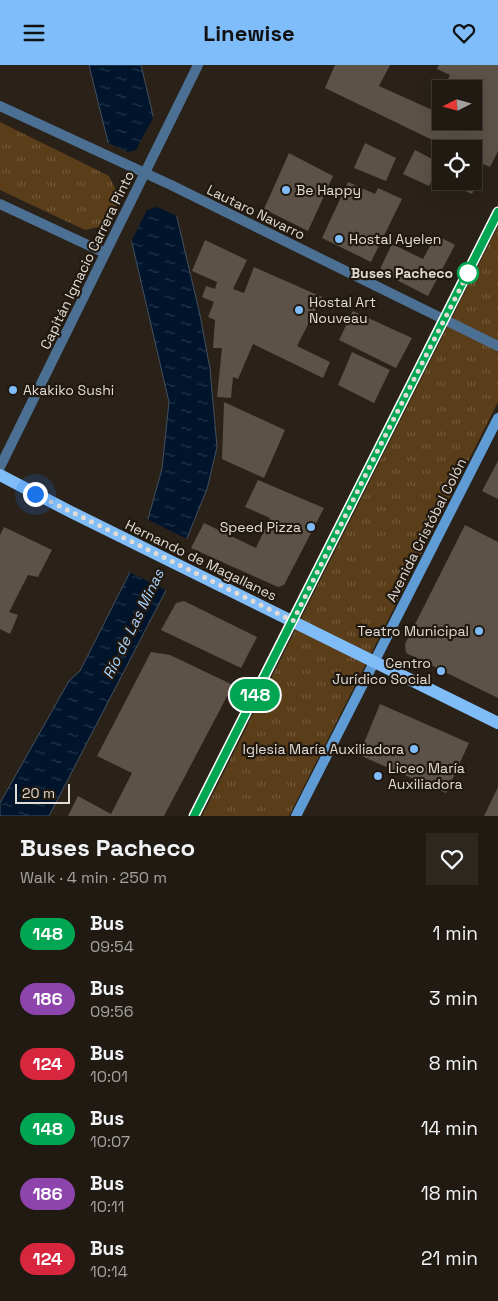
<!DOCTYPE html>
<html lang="en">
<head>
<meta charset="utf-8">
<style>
  body { margin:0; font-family:"Space Grotesk",sans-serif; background:#2d2720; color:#f1f3f6; height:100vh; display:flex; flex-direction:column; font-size:19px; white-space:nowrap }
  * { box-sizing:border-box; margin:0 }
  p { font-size:16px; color:#a2a19f }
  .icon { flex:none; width:28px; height:28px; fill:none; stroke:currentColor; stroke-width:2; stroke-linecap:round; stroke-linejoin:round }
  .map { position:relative; height:751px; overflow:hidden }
  .sheet { display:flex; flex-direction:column; background:#201a12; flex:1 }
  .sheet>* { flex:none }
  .badge { padding:0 10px; border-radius:16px; font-size:18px; line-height:32px }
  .needle { width:32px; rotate:264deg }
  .controls { position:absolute; left:432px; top:15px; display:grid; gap:10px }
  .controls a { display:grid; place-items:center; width:50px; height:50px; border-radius:0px; background:#201a12; box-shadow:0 5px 20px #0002,0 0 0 1px #3d3832; font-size:25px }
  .scale { position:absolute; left:15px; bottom:12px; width:55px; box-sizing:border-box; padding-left:5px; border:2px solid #e1dbd5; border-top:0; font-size:14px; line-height:18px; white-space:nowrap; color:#e1dbd5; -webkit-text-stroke:4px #21190f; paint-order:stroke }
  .you { position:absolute; width:25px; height:25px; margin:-12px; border:4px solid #fff; border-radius:50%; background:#1a73e8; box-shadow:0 0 0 8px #1a73e833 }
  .map>.badge { position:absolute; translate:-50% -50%; box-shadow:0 0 0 2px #fff }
  .round { display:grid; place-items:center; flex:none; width:52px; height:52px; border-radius:0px; background:#2d2720 }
  .headline { display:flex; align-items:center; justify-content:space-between; height:85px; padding:0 20px }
  h1 { font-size:24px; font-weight:700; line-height:38px }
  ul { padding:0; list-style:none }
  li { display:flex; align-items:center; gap:15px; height:65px; padding:0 20px }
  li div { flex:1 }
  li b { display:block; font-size:19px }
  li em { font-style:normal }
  li .badge { min-width:55px; font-weight:700; text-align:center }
  header { display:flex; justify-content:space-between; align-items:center; height:65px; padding:0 20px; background:#7fbdfa; color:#111; font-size:22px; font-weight:700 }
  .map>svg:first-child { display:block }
</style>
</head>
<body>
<header><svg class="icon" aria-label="menu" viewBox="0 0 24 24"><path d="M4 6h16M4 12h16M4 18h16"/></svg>Linewise<svg class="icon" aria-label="heart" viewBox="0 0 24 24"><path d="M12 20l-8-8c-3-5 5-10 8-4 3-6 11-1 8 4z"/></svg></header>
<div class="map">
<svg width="498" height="751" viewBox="0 0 498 751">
  <defs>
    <pattern id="park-tufts" width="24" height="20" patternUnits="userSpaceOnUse" patternTransform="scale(1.25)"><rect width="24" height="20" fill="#5a3e1a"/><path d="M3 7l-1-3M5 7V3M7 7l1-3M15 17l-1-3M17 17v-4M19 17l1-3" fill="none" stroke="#71593a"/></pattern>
    <pattern id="water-ripples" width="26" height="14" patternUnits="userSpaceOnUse" patternTransform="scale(1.25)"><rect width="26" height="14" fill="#00142c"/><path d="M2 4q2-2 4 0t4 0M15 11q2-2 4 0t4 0" fill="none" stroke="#25364a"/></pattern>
  </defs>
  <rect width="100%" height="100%" fill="#2a2218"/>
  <g fill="url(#park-tufts)">
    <path d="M 0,57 L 109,111 L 120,134 L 107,160 L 85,165 L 0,125 Z"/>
    <path d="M 498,161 L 498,337 L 289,751 L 202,751 Z"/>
  </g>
  <path fill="url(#water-ripples)" stroke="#44505f" d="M 89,0 L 141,0 L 200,250 L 210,304 L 217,382 L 207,424 L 165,527 L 49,751 L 0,751 L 0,738 L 69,616 L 80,606 L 129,509 L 148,454 L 162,404 L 169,337 L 119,122 Z"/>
  <g fill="#2a2218">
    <path d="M 155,49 L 179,152 L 157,142 L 147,145 L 130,179 L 106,77 L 128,87 L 136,85 Z"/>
    <path d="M 147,454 L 189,475 L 168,526 L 127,506 Z"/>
  </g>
  <g fill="#5c5247">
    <path d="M 335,0 L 390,0 L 379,21 L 439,48 L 441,44 L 441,56 L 474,56 L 474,24 L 443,24 L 450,10 L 437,4 L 439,0 L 498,0 L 498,86 L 490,102 L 474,95 L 474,84 L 451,84 L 325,23 Z"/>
    <path d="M 365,78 L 396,93 L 386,116 L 354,103 Z"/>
    <path d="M 415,85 L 440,98 L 429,121 L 403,109 Z"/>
    <path d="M 289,88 L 333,111 L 308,166 L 264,144 Z"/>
    <path d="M 474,101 L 483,105 L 472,129 L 445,116 L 474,116 Z"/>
    <path d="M 348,117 L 375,129 L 378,123 L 402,134 L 371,197 L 322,173 Z"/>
    <path d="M 436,170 L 455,180 L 428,231 L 379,206 L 392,179 L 423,194 Z"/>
    <path d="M 205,175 L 247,195 L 233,224 L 244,228 L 254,202 L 322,232 L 297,281 L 330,297 L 323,313 L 253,279 L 238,314 L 233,312 L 231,333 L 217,332 L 222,283 L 213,283 L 215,255 L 208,252 L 214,237 L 202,232 L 206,221 L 215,224 L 217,217 L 192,206 Z"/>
    <path d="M 353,246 L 412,273 L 396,303 L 339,275 Z"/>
    <path d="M 352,287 L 390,305 L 374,338 L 338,320 Z"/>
    <path d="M 224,337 L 285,365 L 264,413 L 222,394 Z"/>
    <path d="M 498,396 L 498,434 L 482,426 Z"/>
    <path d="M 258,415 L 324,443 L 284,520 L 278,522 L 191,483 L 204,458 L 256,483 L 270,453 L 245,442 Z"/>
    <path d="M 465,460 L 498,477 L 498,633 L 406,588 L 405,579 Z"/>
    <path d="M 4,462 L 52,485 L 38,512 L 28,510 L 9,547 L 18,550 L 10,569 L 0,564 L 0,470 Z"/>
    <path d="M 184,536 L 257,572 L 241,603 L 161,565 L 176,538 Z"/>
    <path d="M 151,587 L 170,590 L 233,620 L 223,639 L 164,751 L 68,751 L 78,731 L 111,749 L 132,708 L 97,691 Z"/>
    <path d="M 380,639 L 469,678 L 446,728 L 359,690 Z"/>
    <path d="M 498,722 L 498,751 L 484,751 Z"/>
  </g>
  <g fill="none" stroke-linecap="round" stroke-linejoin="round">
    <g stroke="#4c7094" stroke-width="10">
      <path d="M 0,41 L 171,120 L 498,281"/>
      <path d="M 0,139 L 105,188"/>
      <path d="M 0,402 L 198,0"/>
    </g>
    <g stroke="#5f9bd5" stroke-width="10">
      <path d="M 194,751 L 498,147"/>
      <path d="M 296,751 L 498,353"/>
    </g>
    <path stroke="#7fbcf8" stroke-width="12" d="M 0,410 L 71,447 L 498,658"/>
  </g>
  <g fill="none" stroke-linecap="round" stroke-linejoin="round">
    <defs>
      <path id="line" d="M 194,751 L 498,147"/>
    </defs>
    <use href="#line" stroke="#fff" stroke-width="11"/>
    <use href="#line" stroke="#00a651" stroke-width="8"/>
    <path stroke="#e1dbd5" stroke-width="5" stroke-dasharray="0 9" d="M 35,429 L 293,556 L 378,385 L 468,208"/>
  </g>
  <g fill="#7fbdfa" stroke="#21190f" stroke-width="2">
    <circle cx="286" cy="125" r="5"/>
    <circle cx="339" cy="174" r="5"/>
    <circle cx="299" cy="245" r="5"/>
    <circle cx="13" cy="325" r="5"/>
    <circle cx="311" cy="462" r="5"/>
    <circle cx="479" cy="566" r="5"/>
    <circle cx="441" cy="606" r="5"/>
    <circle cx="414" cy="684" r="5"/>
    <circle cx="378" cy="711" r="5"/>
  </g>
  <circle fill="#fff" stroke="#00a651" stroke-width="2.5" cx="468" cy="208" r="10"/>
  <g text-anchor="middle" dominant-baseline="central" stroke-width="4.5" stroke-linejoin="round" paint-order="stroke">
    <g font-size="14" fill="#e1dbd5" stroke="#21190f" text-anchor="start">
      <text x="296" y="125">Be Happy</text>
      <text x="349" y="174">Hostal Ayelen</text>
      <text x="309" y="237">Hostal Art<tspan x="309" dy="16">Nouveau</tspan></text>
      <text x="23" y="325">Akakiko Sushi</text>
      <text x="301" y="462" text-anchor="end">Speed Pizza</text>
      <text x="469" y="566" text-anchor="end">Teatro Municipal</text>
      <text x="431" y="598" text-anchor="end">Centro<tspan x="431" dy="16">Jurídico Social</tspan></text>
      <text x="404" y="684" text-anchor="end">Iglesia María Auxiliadora</text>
      <text x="388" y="703">Liceo María<tspan x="388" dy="16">Auxiliadora</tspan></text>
    </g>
    <g font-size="14" fill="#e1dbd5" stroke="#21190f">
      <text transform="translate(256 147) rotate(26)">Lautaro Navarro</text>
      <text transform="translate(87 195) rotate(-64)">Capitán Ignacio Carrera Pinto</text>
      <text transform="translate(426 465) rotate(-63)">Avenida Cristóbal Colón</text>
      <text transform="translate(201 495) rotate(26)">Hernando de Magallanes</text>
    </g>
    <g font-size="14" font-weight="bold" fill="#e1dbd5" stroke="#21190f" text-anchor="end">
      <text x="453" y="208">Buses Pacheco</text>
    </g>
    <g font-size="15" font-style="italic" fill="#a7d3fe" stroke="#21190f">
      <text transform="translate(133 559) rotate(-64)">Río de Las Minas</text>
    </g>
  </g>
</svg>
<div class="controls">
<a><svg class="needle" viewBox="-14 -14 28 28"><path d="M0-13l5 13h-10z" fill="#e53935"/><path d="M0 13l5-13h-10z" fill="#a2a19f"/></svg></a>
<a><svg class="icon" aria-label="locate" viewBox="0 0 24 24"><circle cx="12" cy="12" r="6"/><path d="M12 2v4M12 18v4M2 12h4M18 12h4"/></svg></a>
</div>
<div class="scale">20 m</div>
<div class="you" style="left:35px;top:429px"></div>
<b class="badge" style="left:255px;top:630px;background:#00a651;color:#fff">148</b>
</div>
<section class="sheet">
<div class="headline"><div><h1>Buses Pacheco</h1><p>Walk · 4 min · 250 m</p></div><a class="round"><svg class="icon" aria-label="heart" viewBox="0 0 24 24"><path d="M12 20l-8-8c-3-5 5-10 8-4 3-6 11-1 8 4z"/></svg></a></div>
<ul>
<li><span class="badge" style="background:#00a651;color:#fff">148</span><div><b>Bus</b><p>09:54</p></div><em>1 min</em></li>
<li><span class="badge" style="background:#8e44ad;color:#fff">186</span><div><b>Bus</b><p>09:56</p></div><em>3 min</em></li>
<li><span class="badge" style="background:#d7263d;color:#fff">124</span><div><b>Bus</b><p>10:01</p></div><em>8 min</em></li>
<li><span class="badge" style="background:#00a651;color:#fff">148</span><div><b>Bus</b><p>10:07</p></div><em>14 min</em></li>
<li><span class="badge" style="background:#8e44ad;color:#fff">186</span><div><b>Bus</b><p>10:11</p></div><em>18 min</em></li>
<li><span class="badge" style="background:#d7263d;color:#fff">124</span><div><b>Bus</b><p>10:14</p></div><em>21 min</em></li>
</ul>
</section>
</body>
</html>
